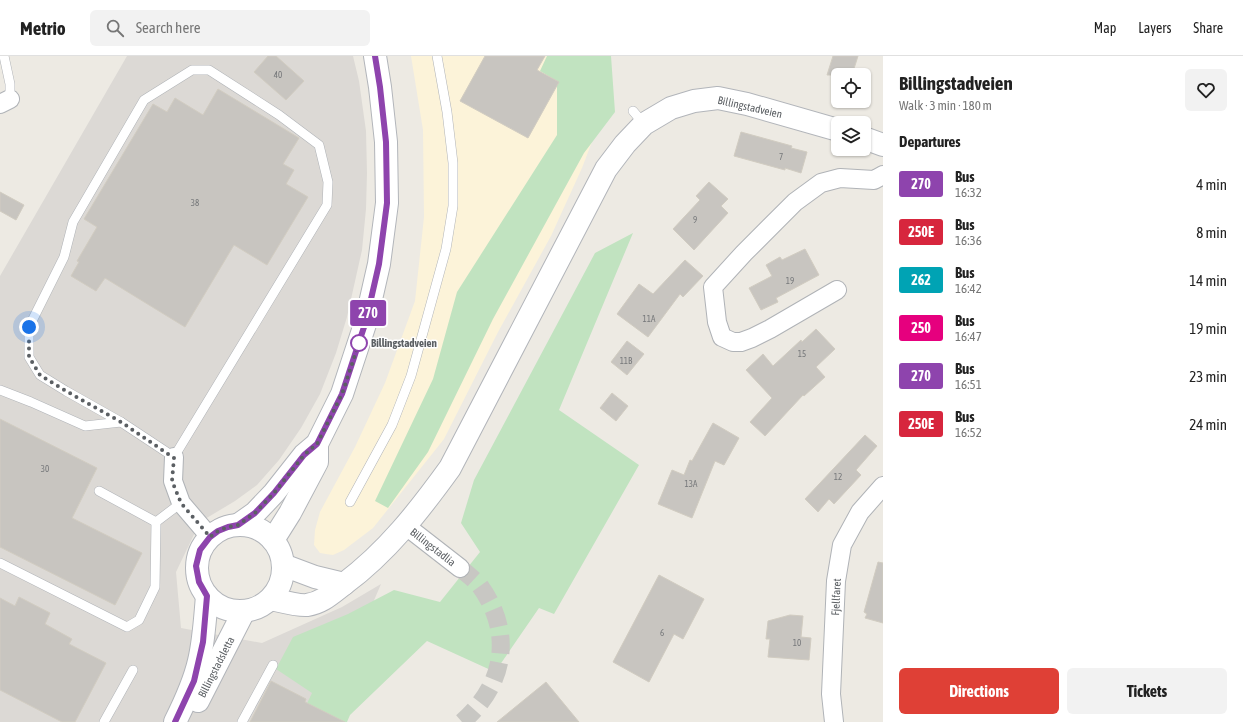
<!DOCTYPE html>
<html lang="en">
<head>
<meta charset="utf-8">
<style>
  body { margin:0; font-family:"Asap Condensed",sans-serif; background:#f2f2f2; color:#222; height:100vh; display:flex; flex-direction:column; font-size:15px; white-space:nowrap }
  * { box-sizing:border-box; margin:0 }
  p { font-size:13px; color:#767676 }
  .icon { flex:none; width:22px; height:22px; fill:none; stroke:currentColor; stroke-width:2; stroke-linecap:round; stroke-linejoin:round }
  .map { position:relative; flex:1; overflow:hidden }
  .drawer { display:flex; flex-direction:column; background:#fff; width:360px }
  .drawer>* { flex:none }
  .badge { padding:0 8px; border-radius:3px; font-size:14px; line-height:26px }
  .buttons { position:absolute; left:831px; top:12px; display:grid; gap:8px }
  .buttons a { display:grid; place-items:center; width:40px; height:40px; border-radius:6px; background:#fff; box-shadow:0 1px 3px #0004; font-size:20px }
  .you { position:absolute; width:20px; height:20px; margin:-10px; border:3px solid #fff; border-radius:50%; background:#1a73e8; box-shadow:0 0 0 6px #1a73e833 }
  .map>.badge { position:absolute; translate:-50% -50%; box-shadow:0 0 0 2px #fff }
  h2 { padding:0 16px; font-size:15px; line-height:36px }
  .round { display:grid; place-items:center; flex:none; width:42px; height:42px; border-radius:6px; background:#f2f2f2 }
  .headline { display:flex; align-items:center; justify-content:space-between; height:68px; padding:0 16px }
  h1 { font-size:19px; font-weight:700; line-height:30px }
  .cta { display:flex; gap:8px; margin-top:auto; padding:8px 16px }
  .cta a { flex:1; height:46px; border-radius:6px; background:#df4036; color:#fff; font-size:16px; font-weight:700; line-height:46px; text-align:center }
  .cta a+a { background:#f2f2f2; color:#222 }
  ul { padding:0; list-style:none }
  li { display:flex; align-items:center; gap:12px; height:48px; padding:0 16px }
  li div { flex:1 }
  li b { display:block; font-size:15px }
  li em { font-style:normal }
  li .badge { min-width:44px; font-weight:700; text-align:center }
  header { display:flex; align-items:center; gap:24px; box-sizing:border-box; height:56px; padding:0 20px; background:#fff; border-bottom:1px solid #e0e0e0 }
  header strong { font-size:19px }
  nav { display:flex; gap:22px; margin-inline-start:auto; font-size:14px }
  .search { width:280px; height:36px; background:#f2f2f2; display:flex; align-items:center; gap:10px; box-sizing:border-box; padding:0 14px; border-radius:6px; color:#767676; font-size:15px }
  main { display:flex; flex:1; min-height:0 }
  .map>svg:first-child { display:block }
</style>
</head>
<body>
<header>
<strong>Metrio</strong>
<div class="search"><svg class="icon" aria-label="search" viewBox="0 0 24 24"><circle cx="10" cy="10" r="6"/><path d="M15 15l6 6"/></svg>Search here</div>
<nav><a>Map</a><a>Layers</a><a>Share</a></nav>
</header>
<main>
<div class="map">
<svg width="883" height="666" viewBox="0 0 883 666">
  <rect width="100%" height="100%" fill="#edeae3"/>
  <path fill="#fcf3d9" d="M 411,0 L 606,0 L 604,54 L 582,112 L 551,180 L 498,276 L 444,383 L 373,472 L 344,494 L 333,499 L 326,498 L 320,497 L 314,489 L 315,474 L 320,456 L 355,391 L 385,327 L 415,245 L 424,161 L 423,74 Z"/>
  <path fill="#dcd9d5" d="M 127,0 L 353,0 L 359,25 L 366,75 L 367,117 L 366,153 L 362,194 L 347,261 L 336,297 L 320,338 L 301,372 L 279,404 L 257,429 L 235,445 L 200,466 L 176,516 L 181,572 L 262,587 L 342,551 L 381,528 L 322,666 L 0,666 L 0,220 Z"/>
  <g fill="#c1e3c0">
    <path d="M 547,0 L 611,0 L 615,56 L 584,97 L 493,263 L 428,396 L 388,452 L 375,445 L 433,323 L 457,236 L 557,79 L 557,25 L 540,15 Z"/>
    <path d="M 633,177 L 559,354 L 639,409 L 554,558 L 539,552 L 495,616 L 427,585 L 350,659 L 347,666 L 298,666 L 312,637 L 276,613 L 293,581 L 348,558 L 394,534 L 440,546 L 480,496 L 461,467 L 474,424 L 595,197 Z"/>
  </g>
  <g fill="#c8c5c0" stroke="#d1ccc1">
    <path d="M 268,0 L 276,0 L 304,25 L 286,44 L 254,16 Z"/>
    <path d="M 485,0 L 545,0 L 537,14 L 559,26 L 528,82 L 460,45 Z"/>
    <path d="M 833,0 L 858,0 L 852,19 L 827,19 Z"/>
    <path d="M 218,33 L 299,82 L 283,108 L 294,114 L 286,128 L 308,141 L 267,209 L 234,189 L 185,271 L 105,222 L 96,235 L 71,220 L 79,206 L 77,205 L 97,171 L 84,163 L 153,48 L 167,56 L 175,42 L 203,59 Z"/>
    <path d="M 741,76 L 792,90 L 791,92 L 807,96 L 801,117 L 785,112 L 785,114 L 734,100 Z"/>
    <path d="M 709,126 L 728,143 L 721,150 L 728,157 L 694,194 L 673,173 L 700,144 L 696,140 Z"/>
    <path d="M 0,136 L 24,149 L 16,164 L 0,155 Z"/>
    <path d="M 805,193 L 819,219 L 776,242 L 778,246 L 761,254 L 749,232 L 772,220 L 766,209 L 780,201 L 782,204 Z"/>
    <path d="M 685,204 L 703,220 L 683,241 L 680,238 L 648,281 L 617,258 L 639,228 L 653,238 Z"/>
    <path d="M 816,273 L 835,293 L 816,311 L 825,321 L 804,340 L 803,339 L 765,380 L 750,366 L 772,342 L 746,314 L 763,298 L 773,310 L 801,284 L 802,286 Z"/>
    <path d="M 627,285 L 644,298 L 627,319 L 611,306 Z"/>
    <path d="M 612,337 L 628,350 L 616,365 L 600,352 Z"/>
    <path d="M 0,363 L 97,412 L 72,462 L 142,497 L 115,549 L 0,491 Z"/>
    <path d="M 713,367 L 739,382 L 724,409 L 715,405 L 692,462 L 658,448 L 672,414 L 684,419 L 690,404 L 692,405 Z"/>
    <path d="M 865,379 L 877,390 L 856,414 L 861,419 L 834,448 L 829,443 L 818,456 L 805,443 Z"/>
    <path d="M 878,506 L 883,507 L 883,567 L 865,562 L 867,558 L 864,556 Z"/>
    <path d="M 659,519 L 704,543 L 683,583 L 674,578 L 649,626 L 613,606 Z"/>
    <path d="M 19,541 L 50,557 L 45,568 L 72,583 L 69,588 L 106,607 L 75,666 L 62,666 L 0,634 L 0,542 L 15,550 Z"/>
    <path d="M 790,559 L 803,560 L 801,581 L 811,582 L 809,604 L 768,601 L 770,583 L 766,583 L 768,565 Z"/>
    <path d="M 271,625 L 306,643 L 305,646 L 345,666 L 250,666 Z"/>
    <path d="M 546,626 L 579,666 L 497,666 Z"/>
  </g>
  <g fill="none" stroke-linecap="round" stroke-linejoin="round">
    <path stroke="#c8c7c3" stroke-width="18" stroke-dasharray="18 9" stroke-linecap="butt" d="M 460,512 C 466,517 474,523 480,530 C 514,577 505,629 462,666"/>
    <defs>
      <g id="service">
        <path d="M 4,0 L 10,28 L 10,43"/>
        <path d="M 192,14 L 209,14 L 279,59 L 319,89 L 328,126 L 327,149 L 174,401 L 121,366 L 66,335 L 40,319 L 29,301 L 29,271 L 64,201 L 73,166 L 144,44 Z"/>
        <path d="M 633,55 L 644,68"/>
        <path d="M 0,334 L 31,346 L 85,370 L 121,366"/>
        <path d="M 99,435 L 156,466"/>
        <path d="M 350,446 L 392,369 L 411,320 L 446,193 L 453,150 L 453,107 L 447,56 L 437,0"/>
        <path d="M 0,507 L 127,571 L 139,564 L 155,531 L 156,466 L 181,447"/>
        <path d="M 104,666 L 133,614"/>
        <path d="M 242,666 L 273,609"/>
      </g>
      <g id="minor">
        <path d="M 0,48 L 10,43"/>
        <path d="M 837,234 L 770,273 L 752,282 L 741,286 L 733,286 L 722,281 L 717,266 L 713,231 L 744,197 L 795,146 L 821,127 L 840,122 L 874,124 L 883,119"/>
        <path d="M 174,401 L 173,425 L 181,447 L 210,481"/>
        <path d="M 406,470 L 460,512"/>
        <path d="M 834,666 L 831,638 L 836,525 L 842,489 L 860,456 L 883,430"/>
      </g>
      <g id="secondary">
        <path d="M 864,82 L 883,89"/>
        <path d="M 238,469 L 255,457 L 274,437 L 304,399 L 317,388 L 342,338 L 366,265 L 379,208 L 387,147 L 386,86 L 380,31 L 375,0"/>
        <circle cx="240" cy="512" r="43"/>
        <path d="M 273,484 L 290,457 L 317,406 L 317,388"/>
        <path d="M 283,509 L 315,521 L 344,528"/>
        <path d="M 271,543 C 280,545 299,550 307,549 C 322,547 332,537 344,528 C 387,496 419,455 450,412 L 606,113 L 625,88 L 644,68 L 671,52 L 694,45 L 718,42 L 747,48 L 838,74"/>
        <path d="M 198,645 L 244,555"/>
        <path d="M 175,666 C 185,646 194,627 199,605 C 204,584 205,562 207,540"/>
      </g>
    </defs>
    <use href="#service" stroke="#b0b3b7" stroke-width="10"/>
    <use href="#minor" stroke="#b0b3b7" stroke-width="20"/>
    <use href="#secondary" stroke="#b2b5ba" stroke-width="24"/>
    <use href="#service" stroke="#fff" stroke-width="9"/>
    <use href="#minor" stroke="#fff" stroke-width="18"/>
    <use href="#secondary" stroke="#fff" stroke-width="22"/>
  </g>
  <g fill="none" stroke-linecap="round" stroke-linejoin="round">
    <defs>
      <path id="line" d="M 175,666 L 194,625 L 203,586 L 207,540 L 199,526 L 196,510 L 200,494 L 210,481 L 218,475 L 228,471 L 238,469 L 255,457 L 274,437 L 304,399 L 317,388 L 342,338 L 366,265 L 379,208 L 387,147 L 386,86 L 380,31 L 375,0"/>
    </defs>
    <use href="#line" stroke="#fff" stroke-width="9"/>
    <use href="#line" stroke="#8e44ad" stroke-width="6"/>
    <path stroke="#5b5f63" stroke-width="4" stroke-dasharray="0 7.2" d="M 29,271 L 29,301 L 40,319 L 66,335 L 121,366 L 174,402 L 172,425 L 181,447 L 210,481 L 218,475 L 228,471 L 238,469 L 255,457 L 274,437 L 304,399 L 317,388 L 342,338 L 359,287"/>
  </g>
  <circle fill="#fff" stroke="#8e44ad" stroke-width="2" cx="359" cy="287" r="8"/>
  <g text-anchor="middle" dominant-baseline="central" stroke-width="3" stroke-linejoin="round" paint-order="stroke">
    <g font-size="9" fill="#76787a">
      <text x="278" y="19">40</text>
      <text x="781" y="101">7</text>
      <text x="195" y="147">38</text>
      <text x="695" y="164">9</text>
      <text x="790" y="225">19</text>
      <text x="649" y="263">11A</text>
      <text x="802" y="298">15</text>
      <text x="626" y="305">11B</text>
      <text x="45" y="413">30</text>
      <text x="838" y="421">12</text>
      <text x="691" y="428">13A</text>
      <text x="662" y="577">6</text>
      <text x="797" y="587">10</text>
    </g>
    <g font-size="11" fill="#5b5f63" stroke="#fff">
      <text transform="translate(750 51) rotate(13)">Billingstadveien</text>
      <text transform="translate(433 491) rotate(38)">Billingstadlia</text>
      <text transform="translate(836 541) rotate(-87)">Fjellfaret</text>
      <text transform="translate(216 611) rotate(-63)">Billingstadsletta</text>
    </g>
    <g font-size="11" font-weight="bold" fill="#5b5f63" stroke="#fff" text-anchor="start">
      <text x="371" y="287">Billingstadveien</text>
    </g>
  </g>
</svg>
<div class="buttons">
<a><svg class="icon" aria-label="locate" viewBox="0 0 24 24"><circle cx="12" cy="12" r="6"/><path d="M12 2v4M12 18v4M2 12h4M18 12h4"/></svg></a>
<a><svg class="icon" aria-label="layers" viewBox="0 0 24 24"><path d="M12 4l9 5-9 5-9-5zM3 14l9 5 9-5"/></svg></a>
</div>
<div class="you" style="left:29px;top:271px"></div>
<b class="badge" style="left:368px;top:257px;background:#8e44ad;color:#fff">270</b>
</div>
<section class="drawer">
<div class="headline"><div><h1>Billingstadveien</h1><p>Walk · 3 min · 180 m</p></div><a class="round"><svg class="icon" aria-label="heart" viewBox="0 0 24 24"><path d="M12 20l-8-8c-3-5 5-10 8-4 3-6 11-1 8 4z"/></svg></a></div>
<h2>Departures</h2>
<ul>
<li><span class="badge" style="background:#8e44ad;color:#fff">270</span><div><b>Bus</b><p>16:32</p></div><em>4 min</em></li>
<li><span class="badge" style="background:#d7263d;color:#fff">250E</span><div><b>Bus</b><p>16:36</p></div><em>8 min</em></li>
<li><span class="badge" style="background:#00a3b4;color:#fff">262</span><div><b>Bus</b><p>16:42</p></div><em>14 min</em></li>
<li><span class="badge" style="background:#e6007e;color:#fff">250</span><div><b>Bus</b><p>16:47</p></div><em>19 min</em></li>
<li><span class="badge" style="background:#8e44ad;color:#fff">270</span><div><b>Bus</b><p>16:51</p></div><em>23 min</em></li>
<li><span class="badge" style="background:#d7263d;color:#fff">250E</span><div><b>Bus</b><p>16:52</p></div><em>24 min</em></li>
</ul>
<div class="cta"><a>Directions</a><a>Tickets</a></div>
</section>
</main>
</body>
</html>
